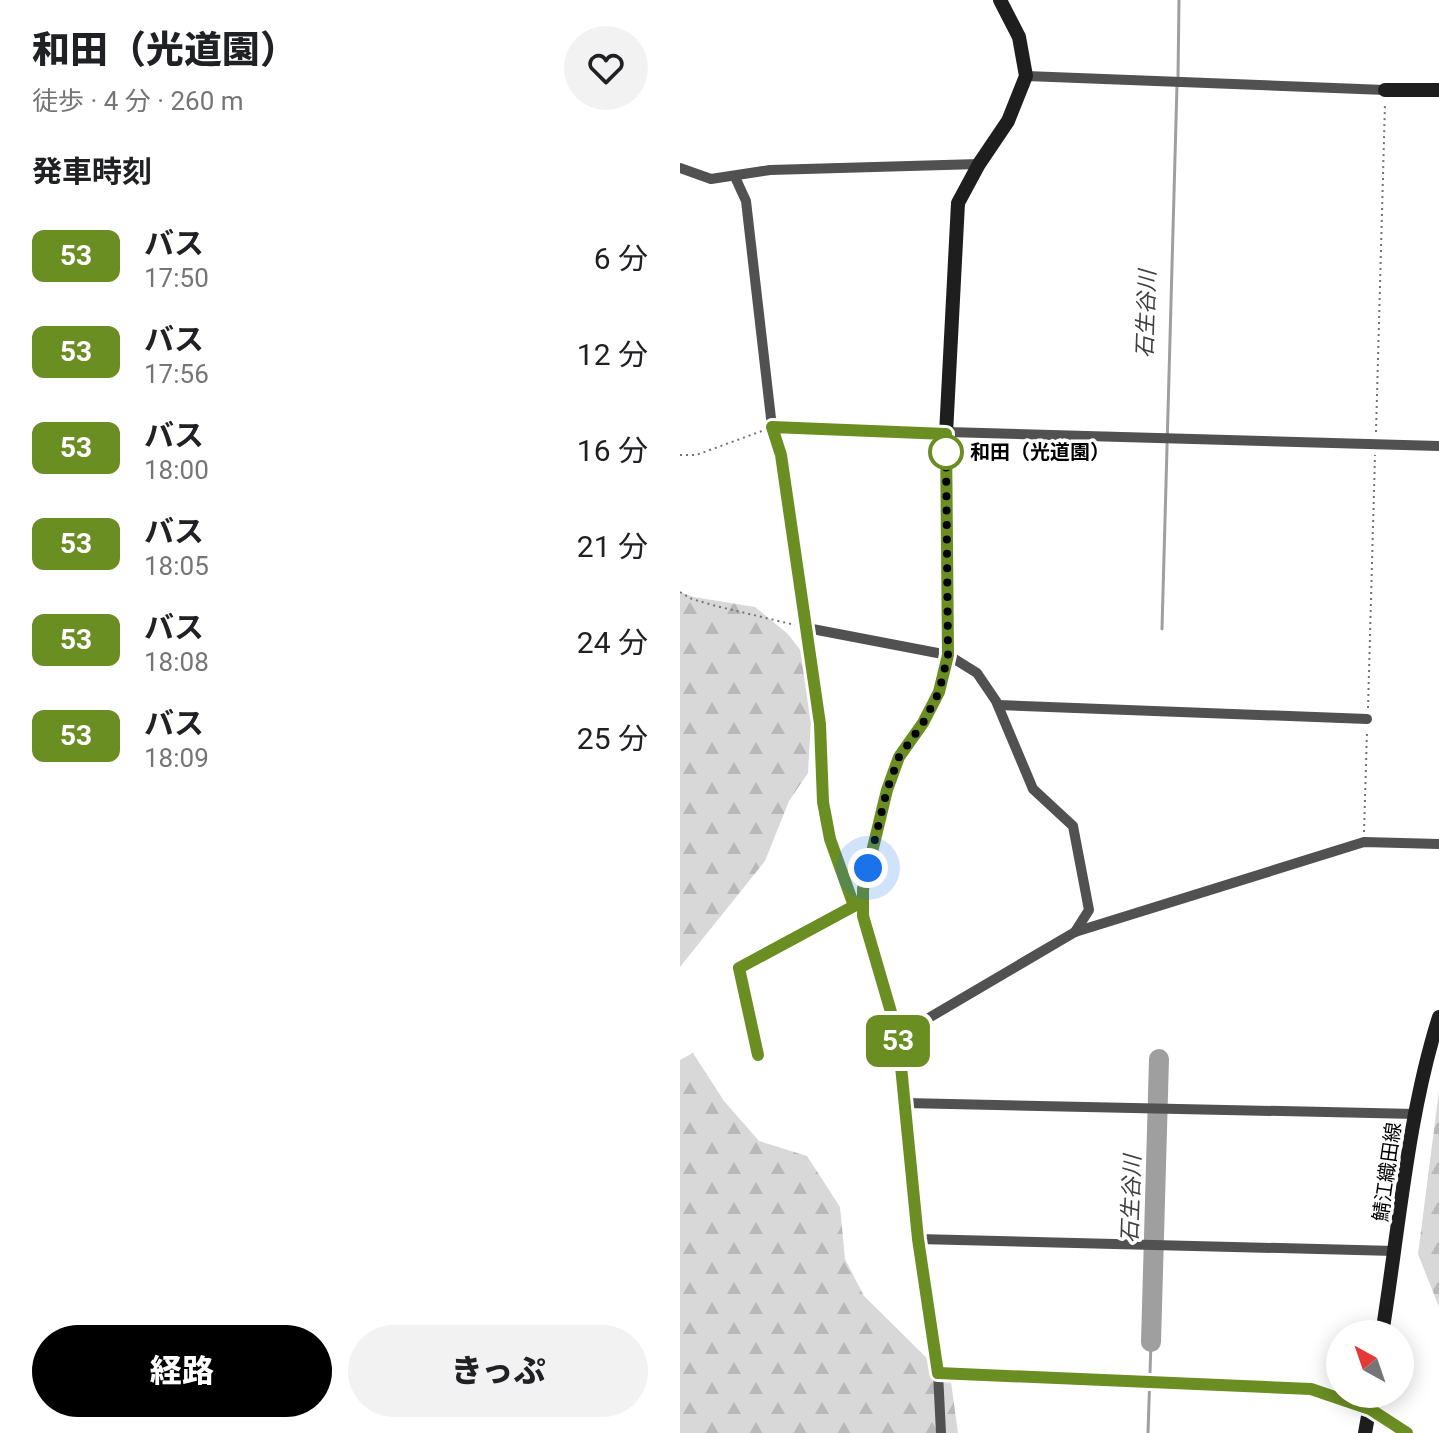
<!DOCTYPE html>
<html lang="ja">
<head>
<meta charset="utf-8">
<style>
  body { margin:0; font-family:Roboto,"Noto Sans JP",sans-serif; background:#f2f2f2; color:#202124; height:100vh; display:flex; flex-direction:column; font-size:30px; white-space:nowrap }
  * { box-sizing:border-box; margin:0 }
  p { font-size:26px; color:#757577 }
  .icon { flex:none; width:44px; height:44px; fill:none; stroke:currentColor; stroke-width:2; stroke-linecap:round; stroke-linejoin:round }
  .map { position:relative; flex:1; overflow:hidden }
  .drawer { display:flex; flex-direction:column; background:#fff; width:680px }
  .drawer>* { flex:none }
  .badge { padding:0 16px; border-radius:12px; font-size:28px; line-height:52px }
  .needle { width:52px; rotate:320deg }
  .fabs { position:absolute; left:646px; top:1320px; display:grid; gap:16px }
  .fabs a { display:grid; place-items:center; width:88px; height:88px; border-radius:50%; background:#fff; box-shadow:0 4px 20px #0003; font-size:40px }
  .you { position:absolute; width:40px; height:40px; margin:-20px; border:6px solid #fff; border-radius:50%; background:#1a73e8; box-shadow:0 0 0 12px #1a73e833 }
  .map>.badge { position:absolute; translate:-50% -50%; box-shadow:0 0 0 4px #fff }
  h2 { padding:0 32px; font-size:30px; line-height:72px }
  .round { display:grid; place-items:center; flex:none; width:84px; height:84px; border-radius:42px; background:#f2f2f2 }
  .headline { display:flex; align-items:center; justify-content:space-between; height:136px; padding:0 32px }
  h1 { font-size:38px; font-weight:800; line-height:60px }
  .primary-button { display:flex; gap:16px; margin-top:auto; padding:16px 32px }
  .primary-button a { flex:1; height:92px; border-radius:48px; background:#000; color:#fff; font-size:32px; font-weight:800; line-height:92px; text-align:center }
  .primary-button a+a { background:#f2f2f2; color:#202124 }
  ul { padding:0; list-style:none }
  li { display:flex; align-items:center; gap:24px; height:96px; padding:0 32px }
  li div { flex:1 }
  li b { display:block; font-size:30px }
  li em { font-style:normal }
  li .badge { min-width:88px; font-weight:700; text-align:center }
  main { display:flex; flex:1; min-height:0 }
  .map>svg:first-child { display:block }
</style>
</head>
<body>
<main>
<section class="drawer">
<div class="headline"><div><h1>和田（光道園）</h1><p>徒歩 · 4 分 · 260 m</p></div><a class="round"><svg class="icon" aria-label="heart" viewBox="0 0 24 24"><path d="M12 20l-8-8c-3-5 5-10 8-4 3-6 11-1 8 4z"/></svg></a></div>
<h2>発車時刻</h2>
<ul>
<li><span class="badge" style="background:#6b8e23;color:#fff">53</span><div><b>バス</b><p>17:50</p></div><em>6 分</em></li>
<li><span class="badge" style="background:#6b8e23;color:#fff">53</span><div><b>バス</b><p>17:56</p></div><em>12 分</em></li>
<li><span class="badge" style="background:#6b8e23;color:#fff">53</span><div><b>バス</b><p>18:00</p></div><em>16 分</em></li>
<li><span class="badge" style="background:#6b8e23;color:#fff">53</span><div><b>バス</b><p>18:05</p></div><em>21 分</em></li>
<li><span class="badge" style="background:#6b8e23;color:#fff">53</span><div><b>バス</b><p>18:08</p></div><em>24 分</em></li>
<li><span class="badge" style="background:#6b8e23;color:#fff">53</span><div><b>バス</b><p>18:09</p></div><em>25 分</em></li>
</ul>
<div class="primary-button"><a>経路</a><a>きっぷ</a></div>
</section>
<div class="map">
<svg width="759" height="1433" viewBox="0 0 759 1433">
  <defs>
    <pattern id="forest-firs" width="22" height="20" patternUnits="userSpaceOnUse" patternTransform="scale(2)"><rect width="22" height="20" fill="#d8d8d8"/><path d="M5 1l3.5 6h-7zM16 11l3.5 6h-7z" fill="#b8b8b8"/></pattern>
  </defs>
  <rect width="100%" height="100%" fill="#fff"/>
  <g fill="url(#forest-firs)">
    <path d="M 0,592 L 14,597 L 75,607 L 108,634 L 134,668 L 128,773 L 109,801 L 85,861 L 0,967 Z"/>
    <path d="M 13,1053 L 44,1101 L 79,1141 L 127,1156 L 160,1207 L 165,1259 L 184,1296 L 271,1382 L 278,1433 L 0,1433 L 0,1060 Z"/>
    <path d="M 759,1091 L 759,1307 L 738,1254 Z"/>
  </g>
  <g fill="none" stroke-linecap="round" stroke-linejoin="round">
    <g stroke="#9f9f9f" stroke-width="3">
      <path d="M 498,78 L 499,0"/>
      <path d="M 482,629 L 497,85"/>
      <path d="M 468,1433 L 471,1342"/>
    </g>
    <path stroke="#9f9f9f" stroke-width="20" d="M 471,1342 L 479,1059"/>
    <g stroke="#737373" stroke-width="2" stroke-dasharray="2 4" stroke-linecap="butt">
      <path d="M 696,432 L 705,103"/>
      <path d="M 0,455 L 16,455 L 82,431"/>
      <path d="M 0,592 L 12,599 L 36,606 L 115,625"/>
      <path d="M 688,708 L 695,455"/>
      <path d="M 684,832 L 687,731"/>
    </g>
    <g stroke="#515151" stroke-width="10">
      <path d="M 346,76 L 705,90"/>
      <path d="M 0,168 L 31,179 L 90,170 L 299,164"/>
      <path d="M 55,177 L 66,201 L 92,427 L 101,455 L 140,724 L 143,802 L 150,839 L 167,891 L 174,906 L 183,916"/>
      <path d="M 92,427 L 759,446"/>
      <path d="M 127,628 L 268,655 L 297,673 L 316,701 L 353,789 L 393,826 L 409,910 L 395,932"/>
      <path d="M 318,705 L 687,719"/>
      <path d="M 78,1055 L 59,968 L 174,906"/>
      <path d="M 225,1103 L 736,1114"/>
      <path d="M 238,1239 L 715,1251"/>
      <path d="M 258,1373 L 631,1389 L 690,1409 L 727,1433"/>
      <path d="M 261,1433 L 258,1373 L 238,1239 L 218,1036 L 395,932 L 684,842 L 759,844"/>
    </g>
    <g stroke="#1e1e1e" stroke-width="14">
      <path d="M 705,90 L 759,90"/>
      <path d="M 218,1036 L 183,916 L 183,889 L 207,790 L 219,757 L 243,723 L 259,692 L 268,655 L 266,434 L 278,203 L 299,164 L 328,121 L 346,76 L 339,37 L 320,0"/>
      <path d="M 702,1334 C 719,1230 727,1118 759,1017"/>
      <path d="M 685,1433 L 692,1394"/>
    </g>
  </g>
  <g fill="none" stroke-linecap="round" stroke-linejoin="round">
    <defs>
      <path id="line" d="M 78,1055 L 59,968 L 174,906 L 150,839 L 143,802 L 140,724 L 101,455 L 92,427 L 266,434 L 268,655 L 259,692 L 243,723 L 219,757 L 207,790 L 183,889 L 183,916 L 218,1036 L 238,1239 L 258,1373 L 631,1389 L 690,1409 L 727,1433"/>
    </defs>
    <use href="#line" stroke="#fff" stroke-width="18"/>
    <use href="#line" stroke="#6b8e23" stroke-width="12"/>
    <path stroke="#000" stroke-width="8" stroke-dasharray="0 14.4" d="M 188,868 L 207,790 L 219,757 L 243,723 L 259,692 L 268,655 L 266,452"/>
  </g>
  <circle fill="#fff" stroke="#6b8e23" stroke-width="4" cx="266" cy="452" r="16"/>
  <g text-anchor="middle" dominant-baseline="central" stroke-width="7" stroke-linejoin="round" paint-order="stroke">
    <g font-size="20" font-weight="bold" fill="#000" stroke="#fff" text-anchor="start">
      <text x="290" y="452">和田（光道園）</text>
    </g>
    <g font-size="20" fill="#000" stroke="#fff">
      <text transform="translate(707 1172) rotate(-82)">鯖江織田線</text>
    </g>
    <g font-size="22" font-style="italic" fill="#404040" stroke="#fff">
      <text transform="translate(466 314) rotate(-88)">石生谷川</text>
      <text transform="translate(451 1199) rotate(-88)">石生谷川</text>
    </g>
  </g>
</svg>
<div class="fabs">
<a><svg class="needle" viewBox="-14 -14 28 28"><path d="M0-13l5 13h-10z" fill="#e53935"/><path d="M0 13l5-13h-10z" fill="#757577"/></svg></a>
</div>
<div class="you" style="left:188px;top:868px"></div>
<b class="badge" style="left:218px;top:1041px;background:#6b8e23;color:#fff">53</b>
</div>
</main>
</body>
</html>
